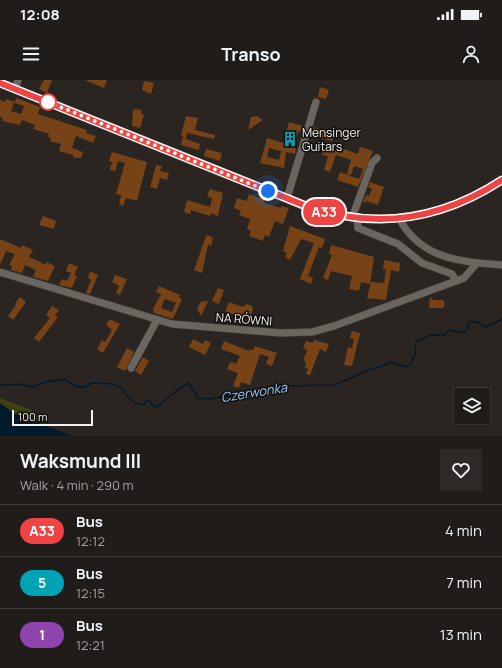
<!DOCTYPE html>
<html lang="en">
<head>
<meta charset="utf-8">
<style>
  body { margin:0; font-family:Manrope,sans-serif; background:#2d2926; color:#f1f3f6; height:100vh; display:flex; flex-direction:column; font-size:15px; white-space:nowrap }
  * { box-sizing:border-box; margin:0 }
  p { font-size:13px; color:#a2a1a2 }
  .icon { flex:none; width:22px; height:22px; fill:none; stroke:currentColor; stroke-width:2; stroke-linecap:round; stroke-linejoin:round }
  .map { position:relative; height:356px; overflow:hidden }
  .side { display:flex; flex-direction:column; background:#201c19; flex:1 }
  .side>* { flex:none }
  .badge { padding:0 8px; border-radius:13px; font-size:14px; line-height:26px }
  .tools { position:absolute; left:454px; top:308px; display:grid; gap:8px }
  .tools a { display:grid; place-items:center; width:36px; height:36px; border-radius:0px; background:#201c19; box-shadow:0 1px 3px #0004,0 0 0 1px #3d3a38; font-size:20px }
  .scale { position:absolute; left:12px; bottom:10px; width:81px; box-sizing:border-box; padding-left:4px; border:2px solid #f4f1ee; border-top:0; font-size:11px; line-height:14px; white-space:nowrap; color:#f4f1ee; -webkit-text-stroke:3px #110e0d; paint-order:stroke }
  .you { position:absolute; width:20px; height:20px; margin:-10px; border:3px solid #fff; border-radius:50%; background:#1a73e8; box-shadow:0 0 0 6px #1a73e833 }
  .map>.badge { position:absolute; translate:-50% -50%; box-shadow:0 0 0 2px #fff }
  .round { display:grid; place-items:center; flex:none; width:42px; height:42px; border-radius:0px; background:#2d2926 }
  .headline { display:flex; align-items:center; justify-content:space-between; height:68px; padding:0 20px }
  h1 { font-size:19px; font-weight:700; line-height:30px }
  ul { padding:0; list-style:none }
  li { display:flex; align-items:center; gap:12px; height:52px; padding:0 20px; border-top:1px solid #3d3a38 }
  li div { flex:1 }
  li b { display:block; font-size:15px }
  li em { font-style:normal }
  li .badge { min-width:44px; font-weight:700; text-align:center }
  .status { display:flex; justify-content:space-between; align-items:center; height:28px; padding:0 20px; background:#201c19; direction:ltr }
  .status svg { height:11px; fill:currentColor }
  header { display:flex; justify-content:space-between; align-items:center; height:52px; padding:0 20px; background:#201c19; font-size:18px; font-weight:700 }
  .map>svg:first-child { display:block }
</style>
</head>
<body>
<div class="status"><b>12:08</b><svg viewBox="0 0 49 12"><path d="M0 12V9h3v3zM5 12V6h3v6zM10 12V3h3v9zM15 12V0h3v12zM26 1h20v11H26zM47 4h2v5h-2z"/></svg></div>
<header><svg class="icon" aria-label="menu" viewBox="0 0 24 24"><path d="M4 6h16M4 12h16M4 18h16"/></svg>Transo<svg class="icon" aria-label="person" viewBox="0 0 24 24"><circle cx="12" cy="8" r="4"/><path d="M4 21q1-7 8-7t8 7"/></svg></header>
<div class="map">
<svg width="502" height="356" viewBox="0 0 502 356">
  <rect width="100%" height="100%" fill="#2a2521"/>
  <path fill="#3e4112" d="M 0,318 L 31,330 L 46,344 L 15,334 L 0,323 Z"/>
  <path fill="#021a2b" d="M 0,323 L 15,334 L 72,356 L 0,356 Z"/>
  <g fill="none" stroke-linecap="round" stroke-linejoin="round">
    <path stroke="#021a2b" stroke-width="1.5" d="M 0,305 L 20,304 L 33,307 L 46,302 L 64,299 L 77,307 L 85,307 L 92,303 L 114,304 L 122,308 C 127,317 132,324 144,325 L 147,321 L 150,321 L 154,327 C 162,326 178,307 189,303 L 198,318 L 209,319 L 233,315 L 248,315 L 282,306 L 335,305 L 371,289 L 381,287 L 390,282 L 406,287 L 410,285 L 415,274 L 416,261 L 431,255 L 445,255 L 449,250 L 463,253 L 467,250 L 469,242 L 477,242 L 486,247 L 502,239"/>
  </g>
  <g fill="#774216" fill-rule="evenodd">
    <path d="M 44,0 L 52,0 L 47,13 L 39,9 Z"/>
    <path d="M 85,0 L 107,0 L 104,8 Z"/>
    <path d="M 144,1 L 154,3 L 151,14 L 142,10 Z"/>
    <path d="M 320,7 L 329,10 L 326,19 L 318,17 Z"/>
    <path d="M 16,18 L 40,27 L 38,34 L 87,50 L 86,53 L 96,56 L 93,63 L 76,56 L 72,68 L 83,72 L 81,78 L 74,78 L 73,75 L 59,71 L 61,64 L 50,61 L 51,58 L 48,57 L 49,54 L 33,49 L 35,45 L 22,40 L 20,45 L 2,41 L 3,38 L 0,37 L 0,20 L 5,22 L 6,19 L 15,22 ZM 14,23 L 24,26 L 21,34 L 11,31 Z"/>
    <path d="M 133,29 L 142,30 L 141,34 L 144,35 L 140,48 L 132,46 Z"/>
    <path d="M 186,36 L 198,38 L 195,50 L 215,55 L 214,59 L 187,53 L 186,59 L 200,64 L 199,70 L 181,65 L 182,58 L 185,59 L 181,55 Z"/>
    <path d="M 257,36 L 263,40 L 248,50 L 251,37 Z"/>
    <path d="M 289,42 L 302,46 L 301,51 L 298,52 L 294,68 L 296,68 L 295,74 L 286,72 L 284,88 L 260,83 L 267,58 L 283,63 ZM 269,68 L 281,71 L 279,80 L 267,77 Z"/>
    <path d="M 314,47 L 326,51 L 331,50 L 335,52 L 332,61 L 311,55 Z"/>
    <path d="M 325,67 L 343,73 L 344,69 L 358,74 L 360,67 L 373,71 L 358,107 L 337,100 L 340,92 L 359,99 L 363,89 L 354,86 L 351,95 L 347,94 L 351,80 L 336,75 L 330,92 L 324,90 L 328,76 L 322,75 Z"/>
    <path d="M 206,69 L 222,73 L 220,81 L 204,76 Z"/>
    <path d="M 112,72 L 147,82 L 137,121 L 126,118 L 123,126 L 119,124 L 121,115 L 116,114 L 125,83 L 118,81 L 115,91 L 110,90 L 112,82 L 109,81 Z"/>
    <path d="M 156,85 L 162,86 L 160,91 L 169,93 L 167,100 L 160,98 L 157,109 L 150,107 Z"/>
    <path d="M 370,102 L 384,107 L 378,125 L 366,121 L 366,123 L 363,122 L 366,115 L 369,116 L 372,109 L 368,107 Z"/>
    <path d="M 210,109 L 223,113 L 218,136 L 211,133 L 210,136 L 191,130 L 190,134 L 184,132 L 187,120 L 210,127 L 212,118 L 207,116 Z"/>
    <path d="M 249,114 L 265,120 L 264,123 L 281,128 L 281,126 L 289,128 L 283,144 L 275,141 L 269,157 L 265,155 L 263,161 L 249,156 L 251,151 L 247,149 L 250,139 L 239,135 L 241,131 L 234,128 L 237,118 L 247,121 Z"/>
    <path d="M 43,136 L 56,141 L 54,149 L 39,145 Z"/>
    <path d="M 290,146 L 325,159 L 322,168 L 319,167 L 308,196 L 313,198 L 311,204 L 300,199 L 314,163 L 301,159 L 290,180 L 285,177 L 287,173 L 283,171 Z"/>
    <path d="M 208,155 L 213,158 L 211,166 L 208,165 L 202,193 L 194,190 L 206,156 Z"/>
    <path d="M 0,159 L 21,168 L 22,165 L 33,170 L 29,177 L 46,185 L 47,182 L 55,186 L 48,201 L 33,197 L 36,190 L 25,185 L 22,193 L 11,190 L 12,186 L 9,185 L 15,174 L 6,171 L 0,185 Z"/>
    <path d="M 331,165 L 374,177 L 370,204 L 361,202 L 359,211 L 349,209 L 352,196 L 331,191 L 328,200 L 323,198 L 332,175 L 329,174 Z"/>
    <path d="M 384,180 L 400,183 L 399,192 L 391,190 L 386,220 L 367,218 L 371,202 L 384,203 L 386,189 L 383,189 Z"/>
    <path d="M 69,183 L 78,187 L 74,195 L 77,196 L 72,208 L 59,205 L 62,199 L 67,201 L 71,193 L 66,191 Z"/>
    <path d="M 90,191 L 98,195 L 90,214 L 86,213 L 91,200 L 88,198 Z"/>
    <path d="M 115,195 L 127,199 L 120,215 L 116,213 L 119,206 L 112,202 Z"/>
    <path d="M 159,206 L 180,215 L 179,218 L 182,219 L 173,239 L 154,233 L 153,229 L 161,214 L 156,212 ZM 165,219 L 176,223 L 172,232 L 161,228 Z"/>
    <path d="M 218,208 L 224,210 L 219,224 L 212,221 Z"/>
    <path d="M 20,217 L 26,222 L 13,240 L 8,236 L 16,225 L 15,224 Z"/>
    <path d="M 430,217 L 433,220 L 443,220 L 445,224 L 443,228 L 429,228 Z"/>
    <path d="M 208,221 L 201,236 L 197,229 L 200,222 Z"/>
    <path d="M 229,222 L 243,227 L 247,224 L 252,226 L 253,229 L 251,235 L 244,232 L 242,238 L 225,231 Z"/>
    <path d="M 52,226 L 59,230 L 55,235 L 58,237 L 39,262 L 34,258 L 50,238 L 46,235 Z"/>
    <path d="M 110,239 L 120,244 L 103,273 L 97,269 L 102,260 L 105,262 L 112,250 L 106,245 Z"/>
    <path d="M 352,251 L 360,253 L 352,286 L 344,285 L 348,267 L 352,268 L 354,259 L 350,258 Z"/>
    <path d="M 193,259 L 203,264 L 205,260 L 211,263 L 205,275 L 189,267 Z"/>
    <path d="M 314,260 L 329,264 L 326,272 L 320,269 L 310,295 L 306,294 L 308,289 L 305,288 L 306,282 L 303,281 L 307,270 L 303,268 L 306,261 L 313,263 Z"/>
    <path d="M 224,261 L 249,271 L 250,269 L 253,270 L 255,266 L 277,273 L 272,286 L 266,284 L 269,277 L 260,274 L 250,305 L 241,302 L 239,308 L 233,306 L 238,293 L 227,289 L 230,282 L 236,284 L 240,276 L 221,269 Z"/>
    <path d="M 127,268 L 134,272 L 125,291 L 117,287 Z"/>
    <path d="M 143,277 L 149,281 L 141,295 L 135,291 Z"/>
  </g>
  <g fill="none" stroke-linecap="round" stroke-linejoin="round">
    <defs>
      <g id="minor">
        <path d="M 0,3 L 306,126 C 376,150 441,140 502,100"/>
        <path d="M 15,9 L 18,0"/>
        <path d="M 287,118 L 316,22"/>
        <path d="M 352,138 L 372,83 L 377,78"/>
        <path d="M 357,138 L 358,148 L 398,164 L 422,183 L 452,194 L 456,201"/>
        <path d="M 399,138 C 420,179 461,182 502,185"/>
        <path d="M 0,192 L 172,244 L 281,253 L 312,252 L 334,246 L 464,198 L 477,183"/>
        <path d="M 131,288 L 157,240"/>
      </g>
    </defs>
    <use href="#minor" stroke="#44403d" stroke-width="8"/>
    <use href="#minor" stroke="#6b6560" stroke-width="7"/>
  </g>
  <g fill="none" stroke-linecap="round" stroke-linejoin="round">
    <defs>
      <path id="line" d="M 0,3 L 306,126 C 375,150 441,140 502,100"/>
    </defs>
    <use href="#line" stroke="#fff" stroke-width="9"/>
    <use href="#line" stroke="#ef4444" stroke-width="6"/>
    <path stroke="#f4f1ee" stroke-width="4" stroke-dasharray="0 7.2" d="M 48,22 L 268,111"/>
  </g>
  <defs>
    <symbol id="building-bare" viewBox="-9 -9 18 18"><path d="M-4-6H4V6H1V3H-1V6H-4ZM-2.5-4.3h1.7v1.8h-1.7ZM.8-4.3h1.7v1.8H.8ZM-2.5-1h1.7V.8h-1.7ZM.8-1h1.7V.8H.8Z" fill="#0f9aa8" stroke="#110e0d" stroke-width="2.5" paint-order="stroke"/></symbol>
  </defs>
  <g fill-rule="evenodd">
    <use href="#building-bare" x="279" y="48" width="22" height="22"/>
  </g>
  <circle fill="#fff" stroke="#ef4444" stroke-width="2" cx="48" cy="22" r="8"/>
  <g text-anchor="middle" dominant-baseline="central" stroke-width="3" stroke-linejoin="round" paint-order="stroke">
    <g font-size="12" fill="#f4f1ee" stroke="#110e0d" text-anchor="start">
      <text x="302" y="52">Mensinger<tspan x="302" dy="14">Guitars</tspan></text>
    </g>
    <g font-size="12" fill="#f4f1ee" stroke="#110e0d">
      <text transform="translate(244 239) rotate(4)">NA RÓWNI</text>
    </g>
    <g font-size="13" font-style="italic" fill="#94cefb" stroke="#110e0d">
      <text transform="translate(254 312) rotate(-9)">Czerwonka</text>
    </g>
  </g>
</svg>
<div class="tools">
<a><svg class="icon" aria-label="layers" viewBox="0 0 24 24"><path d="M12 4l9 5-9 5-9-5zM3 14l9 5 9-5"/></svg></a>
</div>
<div class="scale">100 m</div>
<div class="you" style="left:268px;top:111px"></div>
<b class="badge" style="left:324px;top:132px;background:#ef4444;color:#fff">A33</b>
</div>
<section class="side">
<div class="headline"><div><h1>Waksmund III</h1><p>Walk · 4 min · 290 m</p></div><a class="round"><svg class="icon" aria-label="heart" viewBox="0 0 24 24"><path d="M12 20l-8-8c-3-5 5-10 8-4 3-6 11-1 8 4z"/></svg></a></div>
<ul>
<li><span class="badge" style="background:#ef4444;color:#fff">A33</span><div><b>Bus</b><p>12:12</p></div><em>4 min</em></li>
<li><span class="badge" style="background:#00a3b4;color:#fff">5</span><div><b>Bus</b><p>12:15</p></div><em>7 min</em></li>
<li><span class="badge" style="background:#8e44ad;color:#fff">1</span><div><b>Bus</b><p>12:21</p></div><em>13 min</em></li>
</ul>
</section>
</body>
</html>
